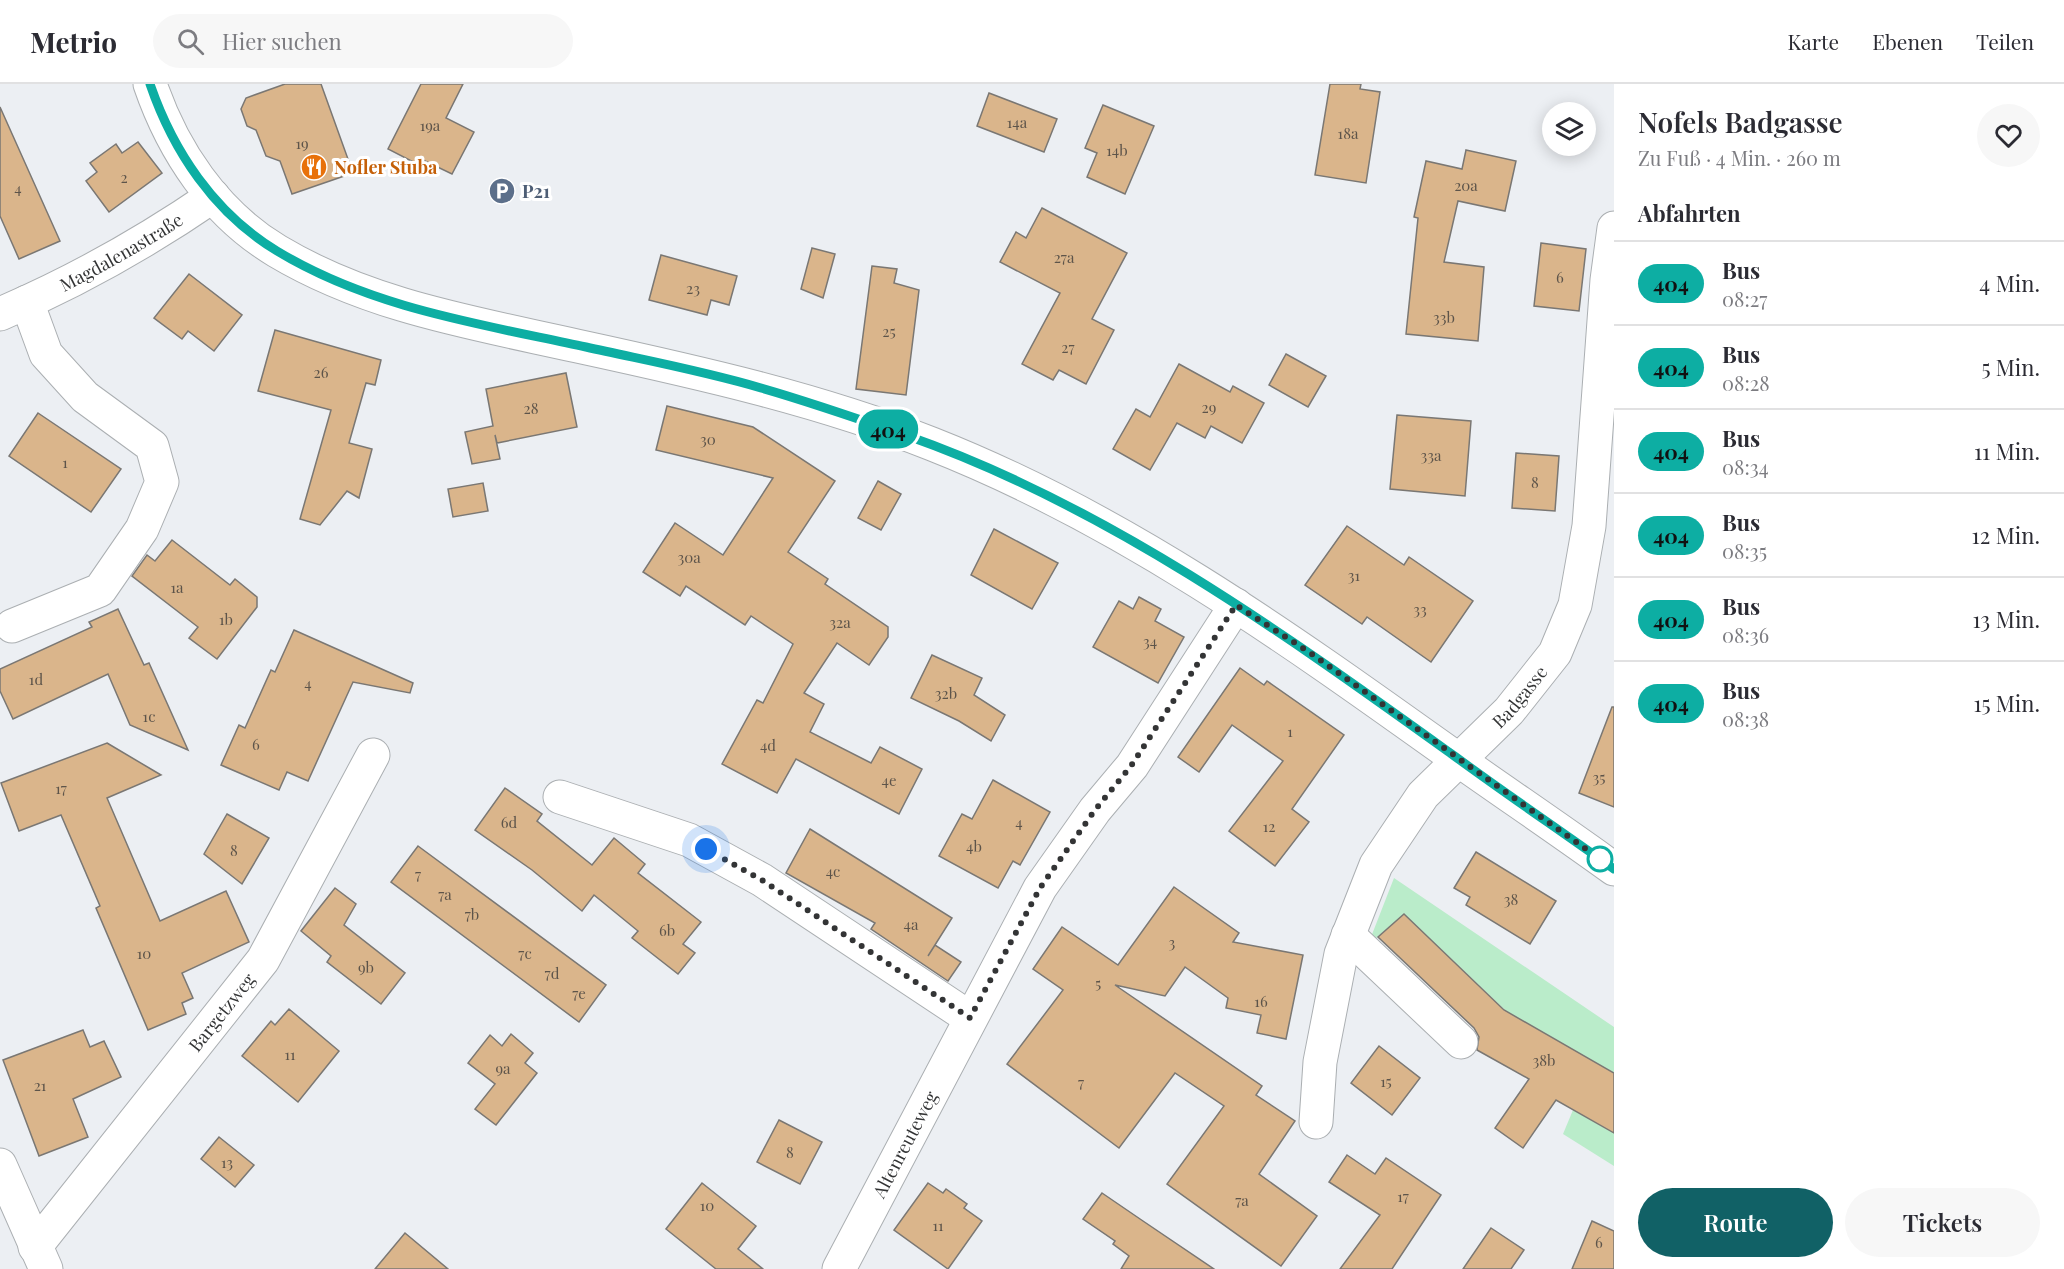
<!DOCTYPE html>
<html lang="de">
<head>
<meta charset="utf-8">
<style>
  body { margin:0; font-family:"Playfair Display",serif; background:#f7f7f7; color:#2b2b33; height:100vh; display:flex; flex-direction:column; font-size:22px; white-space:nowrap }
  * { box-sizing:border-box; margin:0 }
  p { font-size:20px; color:#7c7c81 }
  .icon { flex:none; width:33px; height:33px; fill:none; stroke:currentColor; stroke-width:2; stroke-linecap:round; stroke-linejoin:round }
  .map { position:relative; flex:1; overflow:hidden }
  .side { display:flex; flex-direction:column; background:#fff; width:450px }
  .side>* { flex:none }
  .badge { padding:0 12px; border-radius:20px; font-size:21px; line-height:39px }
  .fabs { position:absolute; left:1542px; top:18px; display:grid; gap:12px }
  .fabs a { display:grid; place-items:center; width:54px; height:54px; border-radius:50%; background:#fff; box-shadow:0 3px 15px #0003; font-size:30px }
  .you { position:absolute; width:30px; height:30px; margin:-15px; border:4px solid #fff; border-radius:50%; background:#1a73e8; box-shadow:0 0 0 9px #1a73e833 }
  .map>.badge { position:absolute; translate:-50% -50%; box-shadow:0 0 0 3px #fff }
  h2 { padding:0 24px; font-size:22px; line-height:54px }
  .round { display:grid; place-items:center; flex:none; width:63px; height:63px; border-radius:32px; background:#f7f7f7 }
  .overview { display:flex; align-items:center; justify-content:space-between; height:102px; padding:0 24px }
  h1 { font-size:28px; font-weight:600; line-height:45px }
  .button { display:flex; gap:12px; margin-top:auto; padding:12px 24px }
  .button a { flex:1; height:69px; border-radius:36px; background:#116166; color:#fff; font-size:24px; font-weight:600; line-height:69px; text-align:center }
  .button a+a { background:#f7f7f7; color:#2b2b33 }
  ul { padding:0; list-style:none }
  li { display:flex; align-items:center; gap:18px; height:84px; padding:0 24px; border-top:2px solid #e1e1e2 }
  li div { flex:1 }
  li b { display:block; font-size:22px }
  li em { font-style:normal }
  li .badge { min-width:66px; font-weight:700; text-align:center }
  header { display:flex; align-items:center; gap:36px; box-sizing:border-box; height:84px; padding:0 30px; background:#fff; border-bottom:2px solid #e1e1e2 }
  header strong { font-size:28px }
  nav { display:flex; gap:33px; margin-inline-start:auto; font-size:21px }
  .search { width:420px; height:54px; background:#f7f7f7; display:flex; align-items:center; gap:15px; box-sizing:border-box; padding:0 21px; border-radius:33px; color:#7c7c81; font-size:22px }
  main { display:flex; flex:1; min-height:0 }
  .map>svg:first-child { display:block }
</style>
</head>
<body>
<header>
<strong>Metrio</strong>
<div class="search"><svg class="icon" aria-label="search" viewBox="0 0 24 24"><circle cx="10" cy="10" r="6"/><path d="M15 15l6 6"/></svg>Hier suchen</div>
<nav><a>Karte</a><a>Ebenen</a><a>Teilen</a></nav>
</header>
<main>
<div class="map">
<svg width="1614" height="1185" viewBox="0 0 1614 1185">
  <rect width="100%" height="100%" fill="#eceff3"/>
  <g fill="#baecca">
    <path d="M 1394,794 L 1614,943 L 1614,989 L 1507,928 L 1404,830 L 1375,855 L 1371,853 Z"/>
    <path d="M 1573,1026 L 1610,1047 L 1614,1040 L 1614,1082 L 1563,1050 Z"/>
  </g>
  <g fill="#dab58b" stroke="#7a7773" stroke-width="1.5">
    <path d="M 285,0 L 321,0 L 353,89 L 292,110 L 280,77 L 266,72 L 256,46 L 247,42 L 241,25 L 246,14 Z"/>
    <path d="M 421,0 L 463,0 L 446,34 L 474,48 L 452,90 L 421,75 L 419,81 L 388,65 Z"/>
    <path d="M 1330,0 L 1361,0 L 1360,5 L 1380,8 L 1366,99 L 1315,91 Z"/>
    <path d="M 989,9 L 1057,35 L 1044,68 L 977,42 Z"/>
    <path d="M 1103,21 L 1154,42 L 1125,110 L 1087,93 L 1097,69 L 1085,64 Z"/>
    <path d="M 0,23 L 60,157 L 19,175 L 0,132 Z"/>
    <path d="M 138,58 L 162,89 L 109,128 L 86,97 L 97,88 L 90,79 L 116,60 L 122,69 Z"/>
    <path d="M 1466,66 L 1516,77 L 1505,127 L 1458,117 L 1444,178 L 1484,183 L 1478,257 L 1406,250 L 1418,134 L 1414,133 L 1426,77 L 1462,85 Z"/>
    <path d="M 1042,124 L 1127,169 L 1092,235 L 1114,246 L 1086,300 L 1059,286 L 1053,296 L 1022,280 L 1060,209 L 1000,178 L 1016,148 L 1026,154 Z"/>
    <path d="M 1541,159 L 1586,165 L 1579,227 L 1534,222 Z"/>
    <path d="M 812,164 L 835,170 L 823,214 L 801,205 Z"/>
    <path d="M 661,171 L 737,192 L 729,221 L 711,216 L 707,231 L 649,216 Z"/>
    <path d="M 872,182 L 897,185 L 894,199 L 919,206 L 906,311 L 856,305 Z"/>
    <path d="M 189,190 L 242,231 L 214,267 L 188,247 L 182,255 L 154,234 Z"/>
    <path d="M 275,246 L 381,276 L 375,301 L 366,299 L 349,359 L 372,365 L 359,414 L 347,407 L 320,441 L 300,435 L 331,326 L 258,307 Z"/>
    <path d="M 1286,270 L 1326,292 L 1308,323 L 1269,301 Z"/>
    <path d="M 1179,280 L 1230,308 L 1233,302 L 1264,319 L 1242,359 L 1211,342 L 1205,354 L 1177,339 L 1150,386 L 1113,365 L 1136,325 L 1150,333 Z"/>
    <path d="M 566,289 L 577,343 L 497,359 L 495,351 L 500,375 L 472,380 L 465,348 L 493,342 L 486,305 Z"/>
    <path d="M 667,322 L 753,343 L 835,397 L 788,468 L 828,495 L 825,500 L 888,543 L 888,553 L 869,581 L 837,559 L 804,609 L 824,620 L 810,648 L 871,679 L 880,663 L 922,685 L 899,730 L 796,675 L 777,709 L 722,680 L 757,616 L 763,619 L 793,560 L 751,532 L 745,541 L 686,502 L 680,512 L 643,488 L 675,439 L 723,471 L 773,394 L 656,366 Z"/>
    <path d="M 38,329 L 121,385 L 91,428 L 9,372 Z"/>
    <path d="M 1397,331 L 1471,337 L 1465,412 L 1390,405 Z"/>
    <path d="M 1516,369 L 1559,372 L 1555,427 L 1512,424 Z"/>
    <path d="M 878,397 L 901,410 L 881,446 L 858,434 Z"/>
    <path d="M 483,399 L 488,427 L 453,433 L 448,405 Z"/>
    <path d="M 1347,442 L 1404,481 L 1409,473 L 1473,517 L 1431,578 L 1367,533 L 1362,540 L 1305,501 Z"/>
    <path d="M 994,445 L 1058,479 L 1032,525 L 971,491 Z"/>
    <path d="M 172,456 L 230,501 L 235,495 L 257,513 L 257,523 L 217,575 L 189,554 L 198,543 L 132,492 L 147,471 L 155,477 Z"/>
    <path d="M 1139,513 L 1161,525 L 1155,537 L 1184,553 L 1158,599 L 1093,563 L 1119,517 L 1133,525 Z"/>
    <path d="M 118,525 L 144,581 L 149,579 L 188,666 L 130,641 L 108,590 L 13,635 L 0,607 L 0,585 L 92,543 L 89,538 Z"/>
    <path d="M 294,546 L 413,599 L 410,609 L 353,598 L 308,697 L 287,688 L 279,706 L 221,681 L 239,641 L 245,644 L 271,586 L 275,588 Z"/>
    <path d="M 932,571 L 982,594 L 974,611 L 1005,631 L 991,657 L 959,637 L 911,614 Z"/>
    <path d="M 1240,584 L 1264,601 L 1267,597 L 1344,651 L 1292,725 L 1309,738 L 1275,782 L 1229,747 L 1283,677 L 1232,641 L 1199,688 L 1178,673 Z"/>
    <path d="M 1612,623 L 1614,623 L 1614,723 L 1579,709 Z"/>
    <path d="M 107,659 L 161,691 L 107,714 L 160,837 L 226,807 L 249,858 L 182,889 L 193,914 L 182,919 L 186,930 L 148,946 L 96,824 L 100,822 L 61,731 L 19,747 L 1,699 Z"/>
    <path d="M 993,696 L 1050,728 L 1020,781 L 1013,777 L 998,804 L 939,772 L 962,730 L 972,735 Z"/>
    <path d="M 505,704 L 542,730 L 537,737 L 592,781 L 614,754 L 645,780 L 638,789 L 701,838 L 683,860 L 695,869 L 678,890 L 632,854 L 638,847 L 594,811 L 582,827 L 532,786 L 475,746 Z"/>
    <path d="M 227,730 L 269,754 L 242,800 L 204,770 Z"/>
    <path d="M 810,745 L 952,834 L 928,872 L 935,861 L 961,878 L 948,897 L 871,845 L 875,839 L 786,789 Z"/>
    <path d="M 418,762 L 606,901 L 579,938 L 391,798 Z"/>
    <path d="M 1476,768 L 1556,817 L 1530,860 L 1466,821 L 1470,813 L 1454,804 Z"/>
    <path d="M 1174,803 L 1239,849 L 1233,858 L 1303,871 L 1286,955 L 1257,949 L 1261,931 L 1226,924 L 1228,914 L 1185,883 L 1165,912 L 1115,901 L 1262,1002 L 1256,1011 L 1295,1037 L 1259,1090 L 1317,1132 L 1281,1182 L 1167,1100 L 1224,1022 L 1175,989 L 1119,1064 L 1007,980 L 1063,906 L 1033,885 L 1062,843 L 1118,881 Z"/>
    <path d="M 335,804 L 356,820 L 344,841 L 405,889 L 381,920 L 327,878 L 331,872 L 301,847 Z"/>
    <path d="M 1404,830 L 1504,926 L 1614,989 L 1614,1049 L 1556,1016 L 1523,1064 L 1495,1044 L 1529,995 L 1477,966 L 1479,953 L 1474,944 L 1378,853 Z"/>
    <path d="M 289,925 L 339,967 L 298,1018 L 242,972 L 271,937 L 275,941 Z"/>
    <path d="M 83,946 L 90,963 L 104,957 L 121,993 L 73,1015 L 88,1053 L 39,1072 L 3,976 Z"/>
    <path d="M 511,950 L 533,969 L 525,979 L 537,989 L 496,1041 L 475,1025 L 495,1000 L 468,979 L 490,951 L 502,962 Z"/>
    <path d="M 1379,962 L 1420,994 L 1392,1031 L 1351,999 Z"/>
    <path d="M 779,1036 L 822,1058 L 800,1100 L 757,1078 Z"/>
    <path d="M 219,1053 L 254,1081 L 235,1103 L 201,1075 Z"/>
    <path d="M 1347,1071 L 1375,1090 L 1386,1074 L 1441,1111 L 1392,1185 L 1340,1185 L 1380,1131 L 1329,1098 Z"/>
    <path d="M 702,1099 L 756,1142 L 738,1165 L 763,1185 L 716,1185 L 666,1145 Z"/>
    <path d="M 928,1099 L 943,1109 L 946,1105 L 967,1120 L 964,1124 L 982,1137 L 948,1185 L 894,1146 Z"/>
    <path d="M 1102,1109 L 1143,1137 L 1214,1185 L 1121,1185 L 1129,1172 L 1113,1160 L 1115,1157 L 1083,1135 Z"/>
    <path d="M 1592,1137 L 1614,1147 L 1614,1185 L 1572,1185 Z"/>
    <path d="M 1491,1144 L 1524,1166 L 1511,1185 L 1463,1185 Z"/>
    <path d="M 405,1149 L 448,1185 L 375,1185 Z"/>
  </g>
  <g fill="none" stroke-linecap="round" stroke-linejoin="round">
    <defs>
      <g id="minor">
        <path id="s1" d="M 0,230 C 75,198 146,158 213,112"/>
        <path d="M 12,542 L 100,506 L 142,445 L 162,398 L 152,362 L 85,313 L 46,270 L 27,218"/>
        <path d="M 560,713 L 689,756 L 762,796 L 970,934"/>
        <path d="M 1348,851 L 1461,958"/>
        <path id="s2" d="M 1316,1038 L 1320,978 L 1341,870 L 1376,781 L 1423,711 L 1509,627 L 1555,569 L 1575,521 L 1589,442 L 1607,196 L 1614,144"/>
        <path d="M 0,1081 L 46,1185"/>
        <path id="s3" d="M 35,1163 L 263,876 L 373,671"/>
        <path id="s4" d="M 839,1185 L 1040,804 L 1095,726 L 1132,682 L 1236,521"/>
      </g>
      <path id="major" d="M 150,0 C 173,67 214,129 277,167 C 369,222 474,239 577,262 C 697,288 818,315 932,360 C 1125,436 1292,557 1460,677 C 1511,713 1563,748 1614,785"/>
    </defs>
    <use href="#minor" stroke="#abafb2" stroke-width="35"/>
    <use href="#major" stroke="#abafb2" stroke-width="35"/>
    <use href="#minor" stroke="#fff" stroke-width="33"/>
    <use href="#major" stroke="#fff" stroke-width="33"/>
  </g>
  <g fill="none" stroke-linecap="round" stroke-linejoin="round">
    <defs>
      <path id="line" d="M 150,0 C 173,67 214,129 277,167 C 371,224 480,240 586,263 C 644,276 704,287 761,304 C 810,318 859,335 908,352 C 1107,422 1283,549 1453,671 C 1506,710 1561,747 1614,785"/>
    </defs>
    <use href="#line" stroke="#fff" stroke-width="14"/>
    <use href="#line" stroke="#0daea3" stroke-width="9"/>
    <path stroke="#333435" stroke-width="6" stroke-dasharray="0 10.8" d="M 706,765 L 762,796 L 970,934 L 1040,804 L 1095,726 L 1131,682 L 1236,521 L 1309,568 L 1600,775"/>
  </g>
  <defs>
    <symbol id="restaurant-disc" viewBox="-11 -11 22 22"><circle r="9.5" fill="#e8710a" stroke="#fff"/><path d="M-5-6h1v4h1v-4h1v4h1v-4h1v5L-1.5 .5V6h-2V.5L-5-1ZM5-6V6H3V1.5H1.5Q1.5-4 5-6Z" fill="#fff"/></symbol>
    <symbol id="parking-disc" viewBox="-11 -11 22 22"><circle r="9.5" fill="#5c6f8a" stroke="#fff"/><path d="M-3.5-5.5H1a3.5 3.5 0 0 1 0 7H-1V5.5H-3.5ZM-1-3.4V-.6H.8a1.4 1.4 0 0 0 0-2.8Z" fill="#fff"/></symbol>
  </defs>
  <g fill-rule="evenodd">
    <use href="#restaurant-disc" x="299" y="68" width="30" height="30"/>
    <use href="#parking-disc" x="487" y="92" width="30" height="30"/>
  </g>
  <circle fill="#fff" stroke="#0daea3" stroke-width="3" cx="1600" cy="775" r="12"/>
  <g text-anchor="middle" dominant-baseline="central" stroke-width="6" stroke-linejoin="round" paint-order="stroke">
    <g font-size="15" fill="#5d544a">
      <text x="1017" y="38">14a</text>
      <text x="430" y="41">19a</text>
      <text x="1348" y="49">18a</text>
      <text x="302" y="59">19</text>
      <text x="1117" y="66">14b</text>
      <text x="124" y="93">2</text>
      <text x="1466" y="101">20a</text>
      <text x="18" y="104">4</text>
      <text x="1064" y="173">27a</text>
      <text x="1560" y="193">6</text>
      <text x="693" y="204">23</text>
      <text x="1444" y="233">33b</text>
      <text x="889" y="247">25</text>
      <text x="1068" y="263">27</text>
      <text x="321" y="288">26</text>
      <text x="1209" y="323">29</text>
      <text x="531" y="324">28</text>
      <text x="708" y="355">30</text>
      <text x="1431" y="371">33a</text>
      <text x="65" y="378">1</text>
      <text x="1535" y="398">8</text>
      <text x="689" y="473">30a</text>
      <text x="1354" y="491">31</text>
      <text x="177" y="503">1a</text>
      <text x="1420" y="525">33</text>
      <text x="226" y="535">1b</text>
      <text x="840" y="538">32a</text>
      <text x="1150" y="557">34</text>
      <text x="36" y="595">1d</text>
      <text x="308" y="599">4</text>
      <text x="946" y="609">32b</text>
      <text x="149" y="632">1c</text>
      <text x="1290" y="647">1</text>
      <text x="256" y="660">6</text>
      <text x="768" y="661">4d</text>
      <text x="1599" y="693">35</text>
      <text x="889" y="696">4e</text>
      <text x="61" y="704">17</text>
      <text x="509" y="738">6d</text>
      <text x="1019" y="738">4</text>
      <text x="1269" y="742">12</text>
      <text x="974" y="762">4b</text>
      <text x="234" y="766">8</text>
      <text x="833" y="787">4c</text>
      <text x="418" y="790">7</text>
      <text x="445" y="810">7a</text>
      <text x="1511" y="815">38</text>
      <text x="472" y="830">7b</text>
      <text x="911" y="840">4a</text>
      <text x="667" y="846">6b</text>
      <text x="1172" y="858">3</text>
      <text x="144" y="869">10</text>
      <text x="525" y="869">7c</text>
      <text x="366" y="883">9b</text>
      <text x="552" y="889">7d</text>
      <text x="1098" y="899">5</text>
      <text x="579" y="909">7e</text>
      <text x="1261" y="917">16</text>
      <text x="290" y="970">11</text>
      <text x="1544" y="976">38b</text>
      <text x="503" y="984">9a</text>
      <text x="1386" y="997">15</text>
      <text x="1081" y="998">7</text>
      <text x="40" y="1001">21</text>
      <text x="790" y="1068">8</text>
      <text x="227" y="1078">13</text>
      <text x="1403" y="1112">17</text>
      <text x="1242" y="1116">7a</text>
      <text x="707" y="1121">10</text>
      <text x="938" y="1141">11</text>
      <text x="1599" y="1158">6</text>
    </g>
    <g font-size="18" font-weight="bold" fill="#c56008" stroke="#fff" text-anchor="start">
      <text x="334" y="83">Nofler Stuba</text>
    </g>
    <g font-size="18" font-weight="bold" fill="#4e5e75" stroke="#fff" text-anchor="start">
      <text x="522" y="107">P21</text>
    </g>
    <g font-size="18" fill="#333435" stroke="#fff">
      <text stroke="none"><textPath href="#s1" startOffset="136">Magdalenastraße</textPath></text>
      <text stroke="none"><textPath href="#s2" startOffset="488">Badgasse</textPath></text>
      <text stroke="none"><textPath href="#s3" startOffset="300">Bargetzweg</textPath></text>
      <text stroke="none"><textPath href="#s4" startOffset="141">Altenreuteweg</textPath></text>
    </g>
  </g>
</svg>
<div class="fabs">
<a><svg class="icon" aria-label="layers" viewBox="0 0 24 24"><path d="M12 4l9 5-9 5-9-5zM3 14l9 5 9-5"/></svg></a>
</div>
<div class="you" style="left:706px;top:765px"></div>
<b class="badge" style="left:888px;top:345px;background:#0daea3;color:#111">404</b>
</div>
<section class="side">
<div class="overview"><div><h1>Nofels Badgasse</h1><p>Zu Fuß · 4 Min. · 260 m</p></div><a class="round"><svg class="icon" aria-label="heart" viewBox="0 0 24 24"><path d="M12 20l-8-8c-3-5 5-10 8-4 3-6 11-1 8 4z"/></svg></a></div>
<h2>Abfahrten</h2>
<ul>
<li><span class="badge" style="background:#0daea3;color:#111">404</span><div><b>Bus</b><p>08:27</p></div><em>4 Min.</em></li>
<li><span class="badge" style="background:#0daea3;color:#111">404</span><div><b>Bus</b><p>08:28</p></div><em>5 Min.</em></li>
<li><span class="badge" style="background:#0daea3;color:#111">404</span><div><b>Bus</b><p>08:34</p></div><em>11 Min.</em></li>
<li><span class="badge" style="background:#0daea3;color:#111">404</span><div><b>Bus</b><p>08:35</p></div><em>12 Min.</em></li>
<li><span class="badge" style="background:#0daea3;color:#111">404</span><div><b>Bus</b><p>08:36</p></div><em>13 Min.</em></li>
<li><span class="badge" style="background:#0daea3;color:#111">404</span><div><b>Bus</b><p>08:38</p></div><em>15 Min.</em></li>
</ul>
<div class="button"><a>Route</a><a>Tickets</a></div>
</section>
</main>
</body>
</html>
